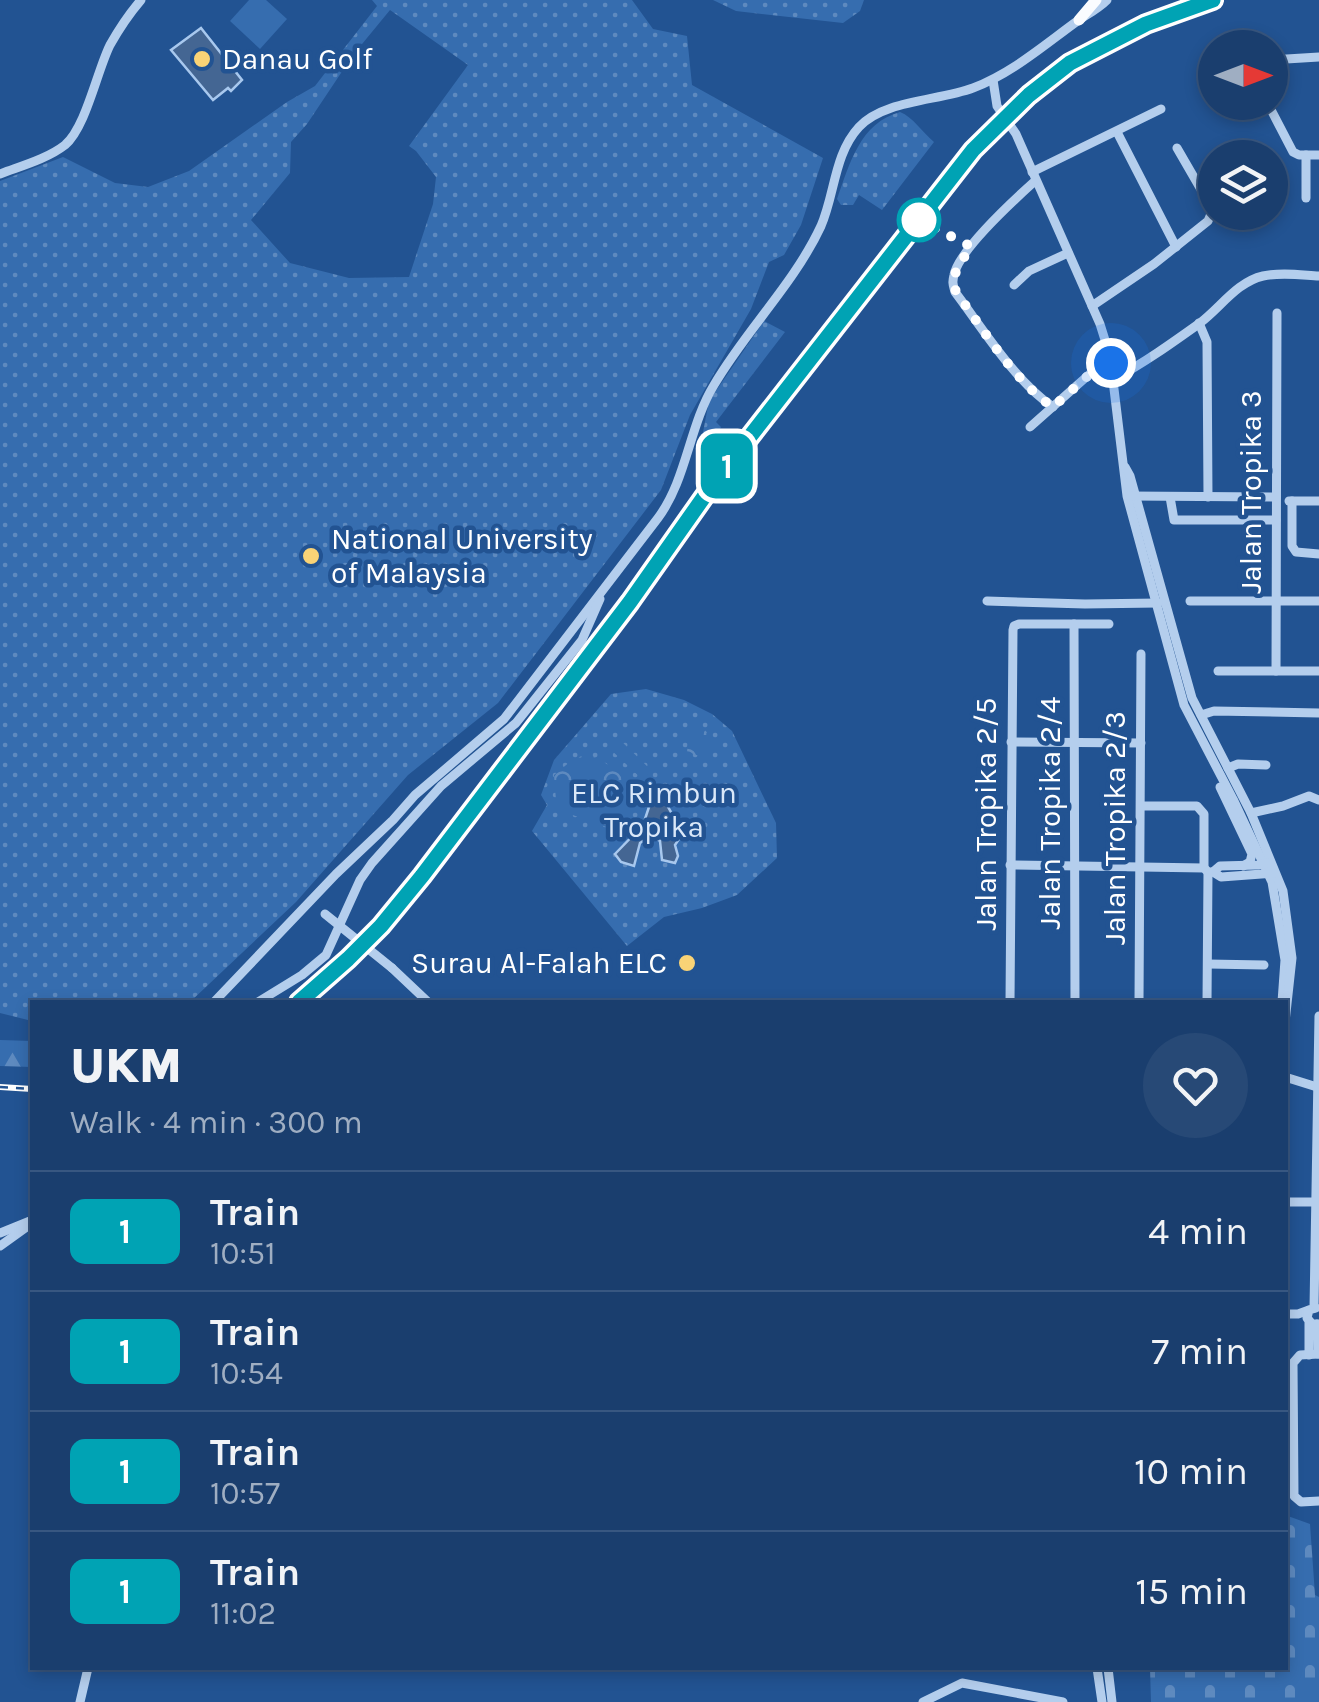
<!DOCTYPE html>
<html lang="en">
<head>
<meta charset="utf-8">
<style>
  body { margin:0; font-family:Karla,sans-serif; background:#274976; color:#f1f3f6; height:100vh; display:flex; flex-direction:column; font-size:38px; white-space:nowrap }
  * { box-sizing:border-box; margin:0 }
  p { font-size:32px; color:#9faec2 }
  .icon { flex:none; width:55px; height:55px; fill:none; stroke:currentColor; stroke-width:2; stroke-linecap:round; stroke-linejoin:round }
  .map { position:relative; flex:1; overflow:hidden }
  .drawer { position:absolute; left:30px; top:1000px; width:1258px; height:670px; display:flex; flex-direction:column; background:#1a3e6e; border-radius:0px; box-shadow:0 5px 15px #0003,0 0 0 2px #385781 }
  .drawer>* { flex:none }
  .badge { padding:0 20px; border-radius:15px; font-size:35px; line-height:65px }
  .needle { width:65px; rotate:90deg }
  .controls { position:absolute; left:1198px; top:30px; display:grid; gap:20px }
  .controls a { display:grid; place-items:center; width:90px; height:90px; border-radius:50%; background:#1a3e6e; box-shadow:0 5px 15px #0003,0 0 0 2px #385781; font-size:50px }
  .you { position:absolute; width:50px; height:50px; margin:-25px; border:8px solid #fff; border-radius:50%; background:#1a73e8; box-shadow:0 0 0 15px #1a73e833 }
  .map>.badge { position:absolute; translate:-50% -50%; box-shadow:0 0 0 5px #fff }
  .round { display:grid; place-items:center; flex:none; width:105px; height:105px; border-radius:52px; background:#274976 }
  .head { display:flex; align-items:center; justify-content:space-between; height:170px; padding:0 40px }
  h1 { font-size:48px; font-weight:800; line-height:75px }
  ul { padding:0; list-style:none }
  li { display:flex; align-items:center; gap:30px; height:120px; padding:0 40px; border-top:2px solid #385781 }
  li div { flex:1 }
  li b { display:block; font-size:38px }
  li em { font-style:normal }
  li .badge { min-width:110px; font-weight:700; text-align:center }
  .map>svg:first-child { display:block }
</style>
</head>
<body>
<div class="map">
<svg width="1319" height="1702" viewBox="0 0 1319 1702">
  <defs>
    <pattern id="grass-dots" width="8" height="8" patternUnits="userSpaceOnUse" patternTransform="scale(2.5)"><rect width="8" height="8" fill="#366daf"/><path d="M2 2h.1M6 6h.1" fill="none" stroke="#5e8abf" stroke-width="1.8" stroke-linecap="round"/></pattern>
    <pattern id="forest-firs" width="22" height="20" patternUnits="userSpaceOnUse" patternTransform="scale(2.5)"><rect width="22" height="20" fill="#366daf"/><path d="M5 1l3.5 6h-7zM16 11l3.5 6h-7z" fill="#5e8abf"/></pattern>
    <pattern id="cemetery-stones" width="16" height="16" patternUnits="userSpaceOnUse" patternTransform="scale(2.5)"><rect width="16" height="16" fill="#366daf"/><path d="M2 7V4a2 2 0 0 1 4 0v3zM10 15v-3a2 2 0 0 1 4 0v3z" fill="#5e8abf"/></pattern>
    <pattern id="park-crowns" width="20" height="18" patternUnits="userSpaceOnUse" patternTransform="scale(2.5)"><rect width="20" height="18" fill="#366daf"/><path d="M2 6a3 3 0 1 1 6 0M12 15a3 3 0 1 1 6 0" fill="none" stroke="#5e8abf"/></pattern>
  </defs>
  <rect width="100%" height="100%" fill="#225392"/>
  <g fill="url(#grass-dots)" fill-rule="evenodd">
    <path d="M 372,0 L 632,0 L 653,29 L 687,36 L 692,85 L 823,158 L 801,225 L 784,255 L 769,262 L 751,309 L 690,415 L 661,490 L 498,703 L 408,775 L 296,902 L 190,1002 L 32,1002 L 32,1021 L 0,1013 L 0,181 L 63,157 L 115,183 L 148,187 L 189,171 L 287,102 L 315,86 L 377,6 ZM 390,10 L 468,65 L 409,146 L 416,151 L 436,177 L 433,204 L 409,277 L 349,278 L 290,263 L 251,220 L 290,173 L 291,142 L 307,124 L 353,55 Z"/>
    <path d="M 713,0 L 864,0 L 860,11 L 843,23 L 736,11 Z"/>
    <path d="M 900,112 C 913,117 922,132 934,142 L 882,210 L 859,195 L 853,205 L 841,205 L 837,199 C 850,163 860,123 900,112 Z"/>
    <path d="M 764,321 L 785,332 L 716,422 L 721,427 C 716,437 711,451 701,455 L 699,453 L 709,401 Z"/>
    <path d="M 646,689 L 684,700 L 712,714 L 732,731 L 776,823 L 777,858 L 737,895 L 702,908 L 664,917 L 627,946 L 532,831 L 547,805 L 541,795 L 554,760 L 611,694 Z"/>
  </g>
  <path fill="url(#forest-firs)" d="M 0,1040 L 32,1041 L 32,1067 L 0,1066 Z"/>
  <path fill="url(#cemetery-stones)" d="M 1285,1515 L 1310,1524 L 1315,1595 L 1319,1597 L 1319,1702 L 1151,1702 L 1150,1668 L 1285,1668 Z"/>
  <g fill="url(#park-crowns)">
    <path d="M 690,720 L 697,723 L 711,736 L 709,759 L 687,752 Z"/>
    <path d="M 586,754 C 610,762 626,777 638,799 L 629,821 L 615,830 L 567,813 L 556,800 L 554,775 L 571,761 Z"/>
  </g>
  <g fill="#366daf">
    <path d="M 249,0 L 266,0 L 287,19 L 260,49 L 230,21 Z"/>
    <path d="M 617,737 L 651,770 L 643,780 L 608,747 Z"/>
  </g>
  <g fill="#446693" stroke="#a8c8ee" stroke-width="2.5">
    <path d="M 201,28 L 242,80 L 231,91 L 228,88 L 213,100 L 171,50 Z"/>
    <path d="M 659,790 L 666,792 L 667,805 L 683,833 L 675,845 L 678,856 L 675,863 L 662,860 L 660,841 L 651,836 L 640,843 L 634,866 L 621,862 L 615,854 L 643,825 L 652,798 Z"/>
  </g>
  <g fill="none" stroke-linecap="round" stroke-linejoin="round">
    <g stroke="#b4ceed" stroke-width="9">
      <path d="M 1270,60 L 1319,57"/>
      <path d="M 993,80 L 997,106 L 1016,134 L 1100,324 L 1110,356 L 1127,496 L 1184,705 L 1233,799 L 1272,882 L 1285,960 L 1282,1002"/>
      <path d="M 1267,102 L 1293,152 L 1299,155 L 1319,155"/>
      <path d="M 1117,132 L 1176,247"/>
      <path d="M 1306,155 L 1306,198"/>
      <path d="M 1032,172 L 1161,109"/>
      <path d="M 0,174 C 21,166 47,159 65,145 C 86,127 97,71 110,45 C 119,29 129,14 141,0"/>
      <path d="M 1035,181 C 1015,199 959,250 954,275 C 952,283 953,284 955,292 C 983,329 1015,381 1053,407"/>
      <path d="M 1014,285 L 1029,271 L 1068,253"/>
      <path d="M 1092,306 L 1154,264 L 1208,221 L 1211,214 L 1210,205 L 1177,148"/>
      <path d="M 1199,323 L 1207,342 L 1208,497"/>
      <path d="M 1114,379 C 1144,363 1172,343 1200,323 C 1221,307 1237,282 1263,276 C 1281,272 1301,275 1319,276"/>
      <path d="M 1030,427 L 1110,356"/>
      <path d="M 1125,467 L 1130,476 L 1192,698 L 1251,813 L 1283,891 L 1292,958 L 1285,1022"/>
      <path d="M 1129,496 L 1276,497"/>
      <path d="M 1170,497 L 1174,520 L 1276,520"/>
      <path d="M 1289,501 L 1319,501"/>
      <path d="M 1292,501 L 1292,546 L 1296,552 L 1319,554"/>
      <path d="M 987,601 L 1085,604 L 1158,603"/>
      <path d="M 1190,601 L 1319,601"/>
      <path d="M 1074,624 L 1075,1002"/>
      <path d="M 1218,671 L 1319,671"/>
      <path d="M 1276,671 L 1277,313"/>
      <path d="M 1201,715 L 1214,711 L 1319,713"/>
      <path d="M 1011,742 L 1141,743"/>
      <path d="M 1228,768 L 1238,764 L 1266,765"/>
      <path d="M 1220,787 L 1252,854 L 1250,862 L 1243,866"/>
      <path d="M 1142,806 L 1197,806 L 1204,814 L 1204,868"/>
      <path d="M 1251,813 L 1283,806 L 1309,796 L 1319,800"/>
      <path d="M 1010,865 L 1204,868 L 1208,872 L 1213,872 L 1221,877 L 1274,873"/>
      <path d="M 1213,872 L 1220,866 L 1258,865 L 1268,863"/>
      <path d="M 1208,964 L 1264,965"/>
      <path d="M 392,968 L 428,1002"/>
      <path d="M 214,1002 L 336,874 L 393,820 L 415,795 L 504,719 L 658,518 C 687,479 689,426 714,385 C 746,330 794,284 821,226 C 835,194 834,154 859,127 C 884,100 938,101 973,88 C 1012,73 1043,46 1076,22 C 1086,15 1098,9 1107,0"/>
      <path d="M 258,1002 L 302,975 L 326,955 L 360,880 L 372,863 L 441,786 L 516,723 L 582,640 L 600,599"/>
      <path d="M 1010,1002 L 1013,630 L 1014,626 L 1019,624 L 1109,624"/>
      <path d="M 1139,1002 L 1141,654"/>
      <path d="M 1207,1002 L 1208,872"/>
      <path d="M 1285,1077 L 1317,1087"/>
      <path d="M 1285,1202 L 1317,1202"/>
      <path d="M 0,1233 L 30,1221"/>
      <path d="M 0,1246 L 32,1223"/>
      <path d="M 1314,1308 L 1319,1016"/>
      <path d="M 1316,1308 L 1309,1310 L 1307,1318 L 1312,1324 L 1319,1324"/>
      <path d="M 1285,1314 L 1298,1314 L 1309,1310"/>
      <path d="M 1317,1324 L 1318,1354"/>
      <path d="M 1319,1354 L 1300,1355 L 1293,1363 L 1294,1496 L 1301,1502 L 1319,1501"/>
      <path d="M 1309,1355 L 1309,1323"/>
      <path d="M 1097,1668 L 1102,1702"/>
      <path d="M 1108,1668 L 1112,1702"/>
      <path d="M 80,1702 L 88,1668"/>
      <path d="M 923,1702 L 962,1683 L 1063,1702"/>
    </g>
    <path stroke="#fafcff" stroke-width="11" d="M 1079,20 L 1096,0"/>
    <defs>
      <g id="rail">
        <path d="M 305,1002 L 350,963 L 424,880 L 492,785 L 631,604 L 715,486 L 975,152 L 1031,99 L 1072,67 L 1114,41 L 1146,26 L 1221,0"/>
        <path d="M 0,1087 L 32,1089"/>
      </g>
    </defs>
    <use href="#rail" stroke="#fff" stroke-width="6"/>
    <use href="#rail" stroke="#225392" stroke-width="2.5" stroke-dasharray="8" stroke-linecap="butt"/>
    <path stroke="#b4ceed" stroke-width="9" d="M 325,914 L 392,968"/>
  </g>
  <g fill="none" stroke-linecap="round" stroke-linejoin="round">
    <defs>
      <path id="line" d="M 299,1002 L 348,959 L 381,926 L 422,876 L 630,602 L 713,484 L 973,150 L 1029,95 L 1070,63 L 1146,24 L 1213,0"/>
    </defs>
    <use href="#line" stroke="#fff" stroke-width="22"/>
    <use href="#line" stroke="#00a3b4" stroke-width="15"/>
    <path stroke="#fff" stroke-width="10" stroke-dasharray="0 18" d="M 919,220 L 972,247 C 961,261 950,273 956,292 C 983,329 1015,382 1053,407 L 1110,356 L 1111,363"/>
  </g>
  <g fill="#f9d376" stroke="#225392" stroke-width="4">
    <circle cx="202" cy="59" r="10"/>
    <circle cx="311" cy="556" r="10"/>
    <circle cx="687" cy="963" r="10"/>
  </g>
  <circle fill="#fff" stroke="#00a3b4" stroke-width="5" cx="919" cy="220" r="20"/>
  <g text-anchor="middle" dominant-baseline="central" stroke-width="9" stroke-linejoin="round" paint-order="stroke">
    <g font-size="30" fill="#fff" stroke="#225392" text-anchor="start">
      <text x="222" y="59">Danau Golf</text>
      <text x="331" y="539">National University<tspan x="331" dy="34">of Malaysia</tspan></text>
      <text x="667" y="963" text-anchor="end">Surau Al-Falah ELC</text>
    </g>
    <g font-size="30" fill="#fff" stroke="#225392">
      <text transform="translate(1251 492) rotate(-90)">Jalan Tropika 3</text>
      <text transform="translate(1050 813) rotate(-90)">Jalan Tropika 2/4</text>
      <text transform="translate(986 814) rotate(-90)">Jalan Tropika 2/5</text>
      <text transform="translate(1115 828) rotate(-90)">Jalan Tropika 2/3</text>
    </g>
    <g font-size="30" fill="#dae8f9" stroke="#225392">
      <text x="654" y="793">ELC Rimbun<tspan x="654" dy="34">Tropika</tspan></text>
    </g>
  </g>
</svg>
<div class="controls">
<a><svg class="needle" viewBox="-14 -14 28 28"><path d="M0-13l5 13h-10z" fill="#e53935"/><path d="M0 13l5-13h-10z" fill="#9faec2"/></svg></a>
<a><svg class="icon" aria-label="layers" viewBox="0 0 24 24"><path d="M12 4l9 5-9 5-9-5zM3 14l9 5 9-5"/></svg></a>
</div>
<div class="you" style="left:1111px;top:363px"></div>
<b class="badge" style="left:727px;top:466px;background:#00a3b4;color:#fff">1</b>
<section class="drawer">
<div class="head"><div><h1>UKM</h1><p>Walk · 4 min · 300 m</p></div><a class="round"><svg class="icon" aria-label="heart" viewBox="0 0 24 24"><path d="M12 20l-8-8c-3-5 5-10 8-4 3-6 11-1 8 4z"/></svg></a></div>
<ul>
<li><span class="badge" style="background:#00a3b4;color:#fff">1</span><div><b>Train</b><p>10:51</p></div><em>4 min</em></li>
<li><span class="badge" style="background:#00a3b4;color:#fff">1</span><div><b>Train</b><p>10:54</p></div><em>7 min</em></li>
<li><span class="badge" style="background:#00a3b4;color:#fff">1</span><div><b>Train</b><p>10:57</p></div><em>10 min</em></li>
<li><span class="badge" style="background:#00a3b4;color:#fff">1</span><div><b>Train</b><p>11:02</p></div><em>15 min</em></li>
</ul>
</section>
</div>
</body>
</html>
